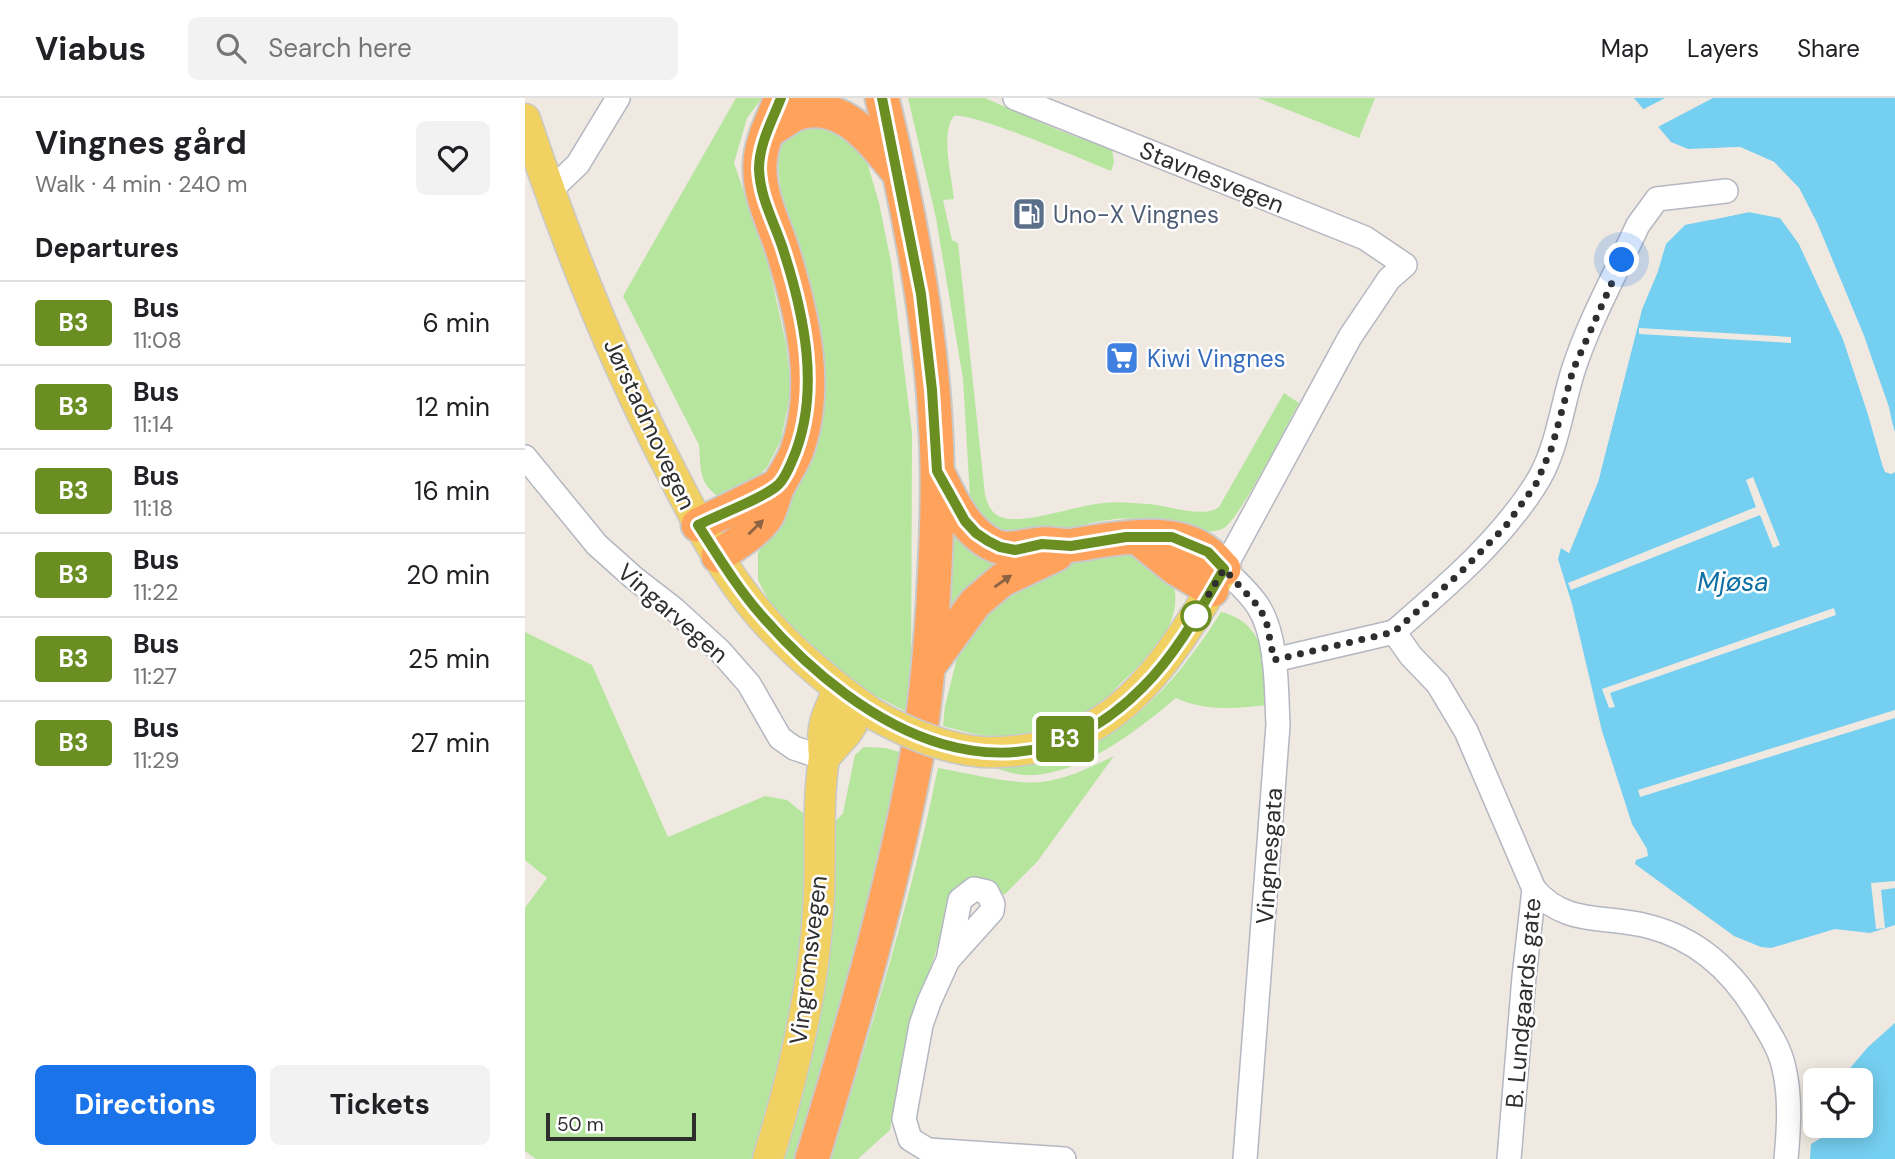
<!DOCTYPE html>
<html lang="en">
<head>
<meta charset="utf-8">
<style>
  body { margin:0; font-family:"DM Sans",sans-serif; background:#f2f2f2; color:#202124; height:100vh; display:flex; flex-direction:column; font-size:26px; white-space:nowrap }
  * { box-sizing:border-box; margin:0 }
  p { font-size:23px; color:#757577 }
  .icon { flex:none; width:38px; height:38px; fill:none; stroke:currentColor; stroke-width:2; stroke-linecap:round; stroke-linejoin:round }
  .map { position:relative; flex:1; overflow:hidden }
  .panel { display:flex; flex-direction:column; background:#fff; width:525px }
  .panel>* { flex:none }
  .badge { padding:0 14px; border-radius:5px; font-size:24px; line-height:46px }
  .fabs { position:absolute; left:1278px; top:970px; display:grid; gap:14px }
  .fabs a { display:grid; place-items:center; width:70px; height:70px; border-radius:10px; background:#fff; box-shadow:0 4px 18px #0003; font-size:35px }
  .scale { position:absolute; left:21px; bottom:18px; width:150px; box-sizing:border-box; padding-left:7px; border:4px solid #2e2e2e; border-top:0; font-size:19px; line-height:24px; white-space:nowrap; color:#2e2e2e; -webkit-text-stroke:5px #fff; paint-order:stroke }
  .you { position:absolute; width:35px; height:35px; margin:-18px; border:5px solid #fff; border-radius:50%; background:#1a73e8; box-shadow:0 0 0 10px #1a73e833 }
  .map>.badge { position:absolute; translate:-50% -50%; box-shadow:0 0 0 4px #fff }
  h2 { padding:0 35px; font-size:26px; line-height:63px }
  .round { display:grid; place-items:center; flex:none; width:74px; height:74px; border-radius:10px; background:#f2f2f2 }
  .overview { display:flex; align-items:center; justify-content:space-between; height:119px; padding:0 35px }
  h1 { font-size:33px; font-weight:700; line-height:52px }
  .button { display:flex; gap:14px; margin-top:auto; padding:14px 35px }
  .button a { flex:1; height:80px; border-radius:10px; background:#1a73e8; color:#fff; font-size:28px; font-weight:700; line-height:80px; text-align:center }
  .button a+a { background:#f2f2f2; color:#202124 }
  ul { padding:0; list-style:none }
  li { display:flex; align-items:center; gap:21px; height:84px; padding:0 35px; border-top:2px solid #e0e0e0 }
  li div { flex:1 }
  li b { display:block; font-size:26px }
  li em { font-style:normal }
  li .badge { min-width:77px; font-weight:700; text-align:center }
  header { display:flex; align-items:center; gap:42px; box-sizing:border-box; height:98px; padding:0 35px; background:#fff; border-bottom:2px solid #e0e0e0 }
  header strong { font-size:33px }
  nav { display:flex; gap:38px; margin-inline-start:auto; font-size:24px }
  .search { width:490px; height:63px; background:#f2f2f2; display:flex; align-items:center; gap:18px; box-sizing:border-box; padding:0 24px; border-radius:10px; color:#757577; font-size:26px }
  main { display:flex; flex:1; min-height:0 }
  .map>svg:first-child { display:block }
</style>
</head>
<body>
<header>
<strong>Viabus</strong>
<div class="search"><svg class="icon" aria-label="search" viewBox="0 0 24 24"><circle cx="10" cy="10" r="6"/><path d="M15 15l6 6"/></svg>Search here</div>
<nav><a>Map</a><a>Layers</a><a>Share</a></nav>
</header>
<main>
<section class="panel">
<div class="overview"><div><h1>Vingnes gård</h1><p>Walk · 4 min · 240 m</p></div><a class="round"><svg class="icon" aria-label="heart" viewBox="0 0 24 24"><path d="M12 20l-8-8c-3-5 5-10 8-4 3-6 11-1 8 4z"/></svg></a></div>
<h2>Departures</h2>
<ul>
<li><span class="badge" style="background:#6b8e23;color:#fff">B3</span><div><b>Bus</b><p>11:08</p></div><em>6 min</em></li>
<li><span class="badge" style="background:#6b8e23;color:#fff">B3</span><div><b>Bus</b><p>11:14</p></div><em>12 min</em></li>
<li><span class="badge" style="background:#6b8e23;color:#fff">B3</span><div><b>Bus</b><p>11:18</p></div><em>16 min</em></li>
<li><span class="badge" style="background:#6b8e23;color:#fff">B3</span><div><b>Bus</b><p>11:22</p></div><em>20 min</em></li>
<li><span class="badge" style="background:#6b8e23;color:#fff">B3</span><div><b>Bus</b><p>11:27</p></div><em>25 min</em></li>
<li><span class="badge" style="background:#6b8e23;color:#fff">B3</span><div><b>Bus</b><p>11:29</p></div><em>27 min</em></li>
</ul>
<div class="button"><a>Directions</a><a>Tickets</a></div>
</section>
<div class="map">
<svg width="1370" height="1061" viewBox="0 0 1370 1061">
  <rect width="100%" height="100%" fill="#efe9e1"/>
  <g fill="#b6e59e">
    <path d="M 211,0 L 237,0 L 222,20 L 209,65 L 243,165 L 261,246 L 266,291 L 256,342 L 242,369 L 221,391 L 194,399 C 173,384 176,371 174,347 L 98,198 Z"/>
    <path d="M 383,0 L 460,0 L 533,32 L 587,52 L 589,64 L 586,73 C 558,62 451,15 429,18 C 415,34 427,81 429,101 L 418,102 L 427,142 L 433,145 L 460,397 C 463,408 467,417 479,420 C 503,426 552,407 579,405 C 593,403 608,405 622,406 C 642,407 679,421 694,409 L 759,295 L 774,305 C 761,328 716,419 699,430 C 680,441 636,424 615,421 C 583,418 555,428 525,435 C 509,439 492,437 476,438 L 448,409 L 445,399 L 438,281 L 411,120 Z"/>
    <path d="M 733,0 L 850,0 L 834,40 Z"/>
    <path d="M 302,18 L 340,57 L 354,105 L 366,164 L 387,335 L 386,588 L 382,614 L 347,596 L 314,576 L 248,511 L 233,482 L 233,455 L 250,422 L 271,391 L 287,356 L 299,281 L 297,239 L 290,202 L 256,96 L 252,57 L 258,43 L 266,31 Z"/>
    <path d="M 426,421 L 485,461 L 422,517 Z"/>
    <path d="M 592,455 L 608,457 L 649,489 C 658,528 621,562 595,586 C 587,594 580,602 571,608 C 545,623 517,634 486,638 C 464,642 439,633 418,628 L 420,608 L 435,548 L 469,501 L 531,466 Z"/>
    <path d="M 696,514 C 742,525 741,568 743,607 C 711,610 681,614 651,600 C 613,632 552,680 499,677 C 489,676 478,673 468,669 C 577,668 641,601 696,514 Z"/>
    <path d="M 0,534 L 67,567 L 143,739 L 240,698 L 262,702 L 283,719 L 281,796 L 275,868 L 258,957 L 235,1044 L 228,1061 L 11,1061 L 0,1053 L 0,810 L 22,780 L 0,762 Z"/>
    <path d="M 339,649 L 361,650 L 377,655 L 340,821 L 272,1061 L 257,1061 L 309,725 L 318,715 L 330,657 Z"/>
    <path d="M 589,658 L 512,764 L 479,797 L 467,784 L 444,780 L 422,801 L 414,844 L 379,951 L 365,1032 L 333,1061 L 305,1061 C 346,932 386,802 413,670 C 443,675 487,687 517,684 C 542,681 566,669 589,658 Z"/>
  </g>
  <g fill="#75cff0">
    <path d="M 1109,0 L 1370,0 L 1370,334 L 1339,238 L 1292,125 L 1274,90 L 1249,64 L 1215,49 L 1163,51 L 1146,44 Z"/>
    <path d="M 1224,114 L 1255,120 L 1274,146 L 1318,241 L 1343,316 L 1358,369 L 1366,376 L 1370,374 L 1370,827 L 1345,835 L 1310,831 L 1246,850 L 1236,849 L 1209,838 L 1110,766 L 1111,762 L 1123,758 L 1122,751 L 1107,726 L 1077,633 L 1047,506 L 1033,461 L 1036,450 L 1044,455 L 1073,384 L 1117,211 L 1133,173 L 1141,146 L 1160,127 Z"/>
    <path d="M 1370,925 L 1370,1061 L 1285,1061 L 1286,1046 L 1296,1040 L 1299,1027 L 1335,1027 L 1335,982 L 1315,982 L 1343,949 Z"/>
  </g>
  <g fill="#efe9e1">
    <path d="M 1140,0 L 1188,0 L 1129,31 L 1115,13 Z"/>
    <path d="M 1215,49 L 1249,64 L 1274,90 L 1292,125 L 1339,238 L 1364,309 L 1370,338 L 1367,335 L 1336,239 L 1289,126 L 1271,92 L 1247,67 L 1214,52 L 1188,54 L 1192,50 Z"/>
    <path d="M 1224,110 L 1257,117 L 1277,144 L 1321,239 L 1347,315 L 1361,368 L 1366,372 L 1370,371 L 1370,374 L 1366,376 L 1360,374 L 1358,369 L 1343,316 L 1318,241 L 1274,146 L 1264,131 L 1255,120 L 1224,114 L 1186,122 L 1185,118 Z"/>
    <path d="M 1129,173 L 1133,173 L 1117,211 L 1073,384 L 1044,455 L 1033,448 L 1036,447 L 1042,450 L 1069,383 L 1114,210 Z"/>
    <path d="M 1114,230 L 1266,239 L 1266,245 L 1114,236 Z"/>
    <path d="M 1228,379 L 1255,447 L 1248,450 L 1235,417 L 1046,492 L 1043,485 L 1231,409 L 1221,382 Z"/>
    <path d="M 1309,510 L 1311,517 L 1085,595 L 1090,609 L 1084,610 L 1077,591 Z"/>
    <path d="M 1370,612 L 1370,620 L 1115,699 L 1113,692 Z"/>
    <path d="M 1370,783 L 1370,790 L 1356,792 L 1360,830 L 1351,831 L 1346,785 Z"/>
  </g>
  <g fill="none" stroke-linecap="round" stroke-linejoin="round">
    <defs>
      <g id="minor">
        <path d="M 490,0 L 840,140 L 880,167 L 864,181 L 825,239 L 699,471 C 711,483 724,494 733,508 C 753,539 751,591 753,627 L 720,1061"/>
        <path d="M 25,93 L 53,66 L 93,0"/>
        <path d="M 0,359 L 72,447 L 109,480 L 149,511 L 195,553 L 224,586 L 255,640 L 269,650 L 299,660"/>
        <path d="M 749,562 L 869,534"/>
        <path d="M 1009,791 C 1040,828 1080,817 1122,828 C 1175,841 1211,876 1237,923 C 1245,936 1254,950 1258,966 C 1266,997 1264,1029 1261,1061"/>
        <path d="M 423,862 L 467,813 L 468,806 L 462,794 L 449,791 L 435,802 L 423,862 L 404,904 L 396,927 L 379,1021 L 385,1041 L 403,1052 L 539,1061"/>
        <path d="M 984,1061 L 999,879 L 1009,791 L 941,633 L 913,586 L 886,558 L 869,534 C 919,490 972,446 1009,389 C 1032,355 1036,311 1048,273 C 1064,223 1091,175 1113,127 L 1132,101 L 1201,93"/>
      </g>
      <g id="major">
        <path d="M 0,21 C 41,144 89,265 149,379 C 174,428 200,476 236,518 C 269,556 307,587 348,616"/>
        <path d="M 458,654 C 587,658 640,569 699,471"/>
        <path d="M 299,660 L 322,634 L 338,609"/>
        <path d="M 243,1061 C 269,977 290,888 294,799 C 296,753 292,706 299,660 C 296,628 300,620 314,591"/>
      </g>
      <g id="highway">
        <path d="M 242,34 C 252,28 261,21 271,16 C 317,0 347,43 372,73"/>
        <path d="M 414,377 C 424,397 434,420 452,436 C 478,459 489,448 517,446 C 528,445 538,449 549,447 C 589,441 650,427 684,456 C 690,460 694,466 699,471"/>
        <path d="M 173,427 L 254,387"/>
        <path d="M 613,440 L 650,470 L 687,492"/>
        <path d="M 193,458 C 209,447 231,435 242,418 C 247,409 249,397 253,388 C 259,377 266,367 271,355 C 295,291 278,220 259,157 C 250,127 233,98 235,65 C 236,43 248,21 256,0"/>
        <path d="M 404,568 L 450,505 L 477,482 L 532,456"/>
        <path d="M 287,1061 C 328,926 368,791 393,651 C 401,603 405,554 408,506 C 411,450 414,393 411,337 C 406,224 384,110 357,0"/>
      </g>
    </defs>
    <use href="#minor" stroke="#b4b7c1" stroke-width="26"/>
    <use href="#major" stroke="#c9c9c9" stroke-width="33"/>
    <use href="#highway" stroke="#c9c9c9" stroke-width="37"/>
    <use href="#minor" stroke="#fff" stroke-width="23"/>
    <use href="#major" stroke="#f2d163" stroke-width="30"/>
    <use href="#highway" stroke="#ffa35c" stroke-width="33"/>
    <defs>
      <path id="major-bridge" d="M 348,616 C 382,635 419,651 458,654"/>
    </defs>
    <use href="#major-bridge" stroke="#c9c9c9" stroke-width="33" stroke-linecap="butt"/>
    <use href="#major-bridge" stroke="#f2d163" stroke-width="30"/>
  </g>
  <defs><path id="oneway-solid" d="M-6-.8H1V-3.2L6.5 0L1 3.2V.8H-6Z" transform="scale(1.75)"/></defs>
  <g fill="#8c6343">
    <use href="#oneway-solid" transform="translate(231 429) rotate(-44)"/>
    <use href="#oneway-solid" transform="translate(478 483) rotate(-35)"/>
  </g>
  <g fill="none" stroke-linecap="round" stroke-linejoin="round">
    <defs>
      <path id="line" d="M 256,0 C 247,23 234,46 234,71 C 235,99 248,122 257,148 C 279,215 297,295 267,363 C 264,370 260,380 254,386 C 242,399 192,417 173,427 C 193,458 213,491 237,518 C 337,633 489,720 618,589 C 652,555 675,512 699,471 L 683,454 L 647,439 L 601,439 L 546,448 L 517,446 L 490,452 L 475,449 L 463,443 L 451,435 L 440,423 L 412,373 L 407,292 L 396,196 L 357,0"/>
    </defs>
    <use href="#line" stroke="#fff" stroke-width="16"/>
    <use href="#line" stroke="#6b8e23" stroke-width="10"/>
    <path stroke="#2e2e2e" stroke-width="7" stroke-dasharray="0 12.6" d="M 671,518 L 699,471 L 733,508 L 741,522 L 749,562 L 869,534 L 934,476 L 980,429 L 1011,386 L 1027,349 L 1048,272 L 1097,162"/>
  </g>
  <defs>
    <symbol id="fuel-square" viewBox="-11 -11 22 22"><rect x="-9" y="-9" width="18" height="18" rx="4" fill="#5c6f8a" stroke="#fff"/><path d="M-5.5-6h7V0h2V4h1.3V-2.5L3-4.5l.8-.8L6-3V5H2.5V1h-1V6h-7ZM-4.2-4.7v3.2H.2V-4.7Z" fill="#fff"/></symbol>
    <symbol id="supermarket-square" viewBox="-11 -11 22 22"><rect x="-9" y="-9" width="18" height="18" rx="4" fill="#3f7fe0" stroke="#fff"/><path d="M-6-5.5h2.5l.6 2H6L4.5 2H-2.5L-4.4-4H-6ZM-1.5 3.2a1.3 1.3 0 1 0 .1 0ZM3 3.2a1.3 1.3 0 1 0 .1 0Z" fill="#fff"/></symbol>
  </defs>
  <g fill-rule="evenodd">
    <use href="#fuel-square" x="485" y="97" width="38" height="38"/>
    <use href="#supermarket-square" x="578" y="241" width="38" height="38"/>
  </g>
  <circle fill="#fff" stroke="#6b8e23" stroke-width="3.5" cx="671" cy="518" r="14"/>
  <g text-anchor="middle" dominant-baseline="central" stroke-width="5" stroke-linejoin="round" paint-order="stroke">
    <g font-size="24" fill="#2e2e2e" stroke="#fff">
      <text transform="translate(687 79) rotate(22)">Stavnesvegen</text>
      <text transform="translate(125 326) rotate(65)">Jørstadmovegen</text>
      <text transform="translate(148 515) rotate(41)">Vingarvegen</text>
      <text transform="translate(744 758) rotate(-86)">Vingnesgata</text>
      <text transform="translate(283 862) rotate(-83)">Vingromsvegen</text>
      <text transform="translate(998 905) rotate(-85)">B. Lundgaards gate</text>
    </g>
    <g font-size="24" fill="#4e5e75" stroke="#fff" text-anchor="start">
      <text x="528" y="116">Uno-X Vingnes</text>
    </g>
    <g font-size="24" fill="#366cbe" stroke="#fff" text-anchor="start">
      <text x="622" y="260">Kiwi Vingnes</text>
    </g>
    <g font-size="26" font-style="italic" fill="#0d6fa3" stroke="#fff">
      <text x="1208" y="484">Mjøsa</text>
    </g>
  </g>
</svg>
<div class="fabs">
<a><svg class="icon" aria-label="locate" viewBox="0 0 24 24"><circle cx="12" cy="12" r="6"/><path d="M12 2v4M12 18v4M2 12h4M18 12h4"/></svg></a>
</div>
<div class="scale">50 m</div>
<div class="you" style="left:1097px;top:162px"></div>
<b class="badge" style="left:540px;top:641px;background:#6b8e23;color:#fff">B3</b>
</div>
</main>
</body>
</html>
